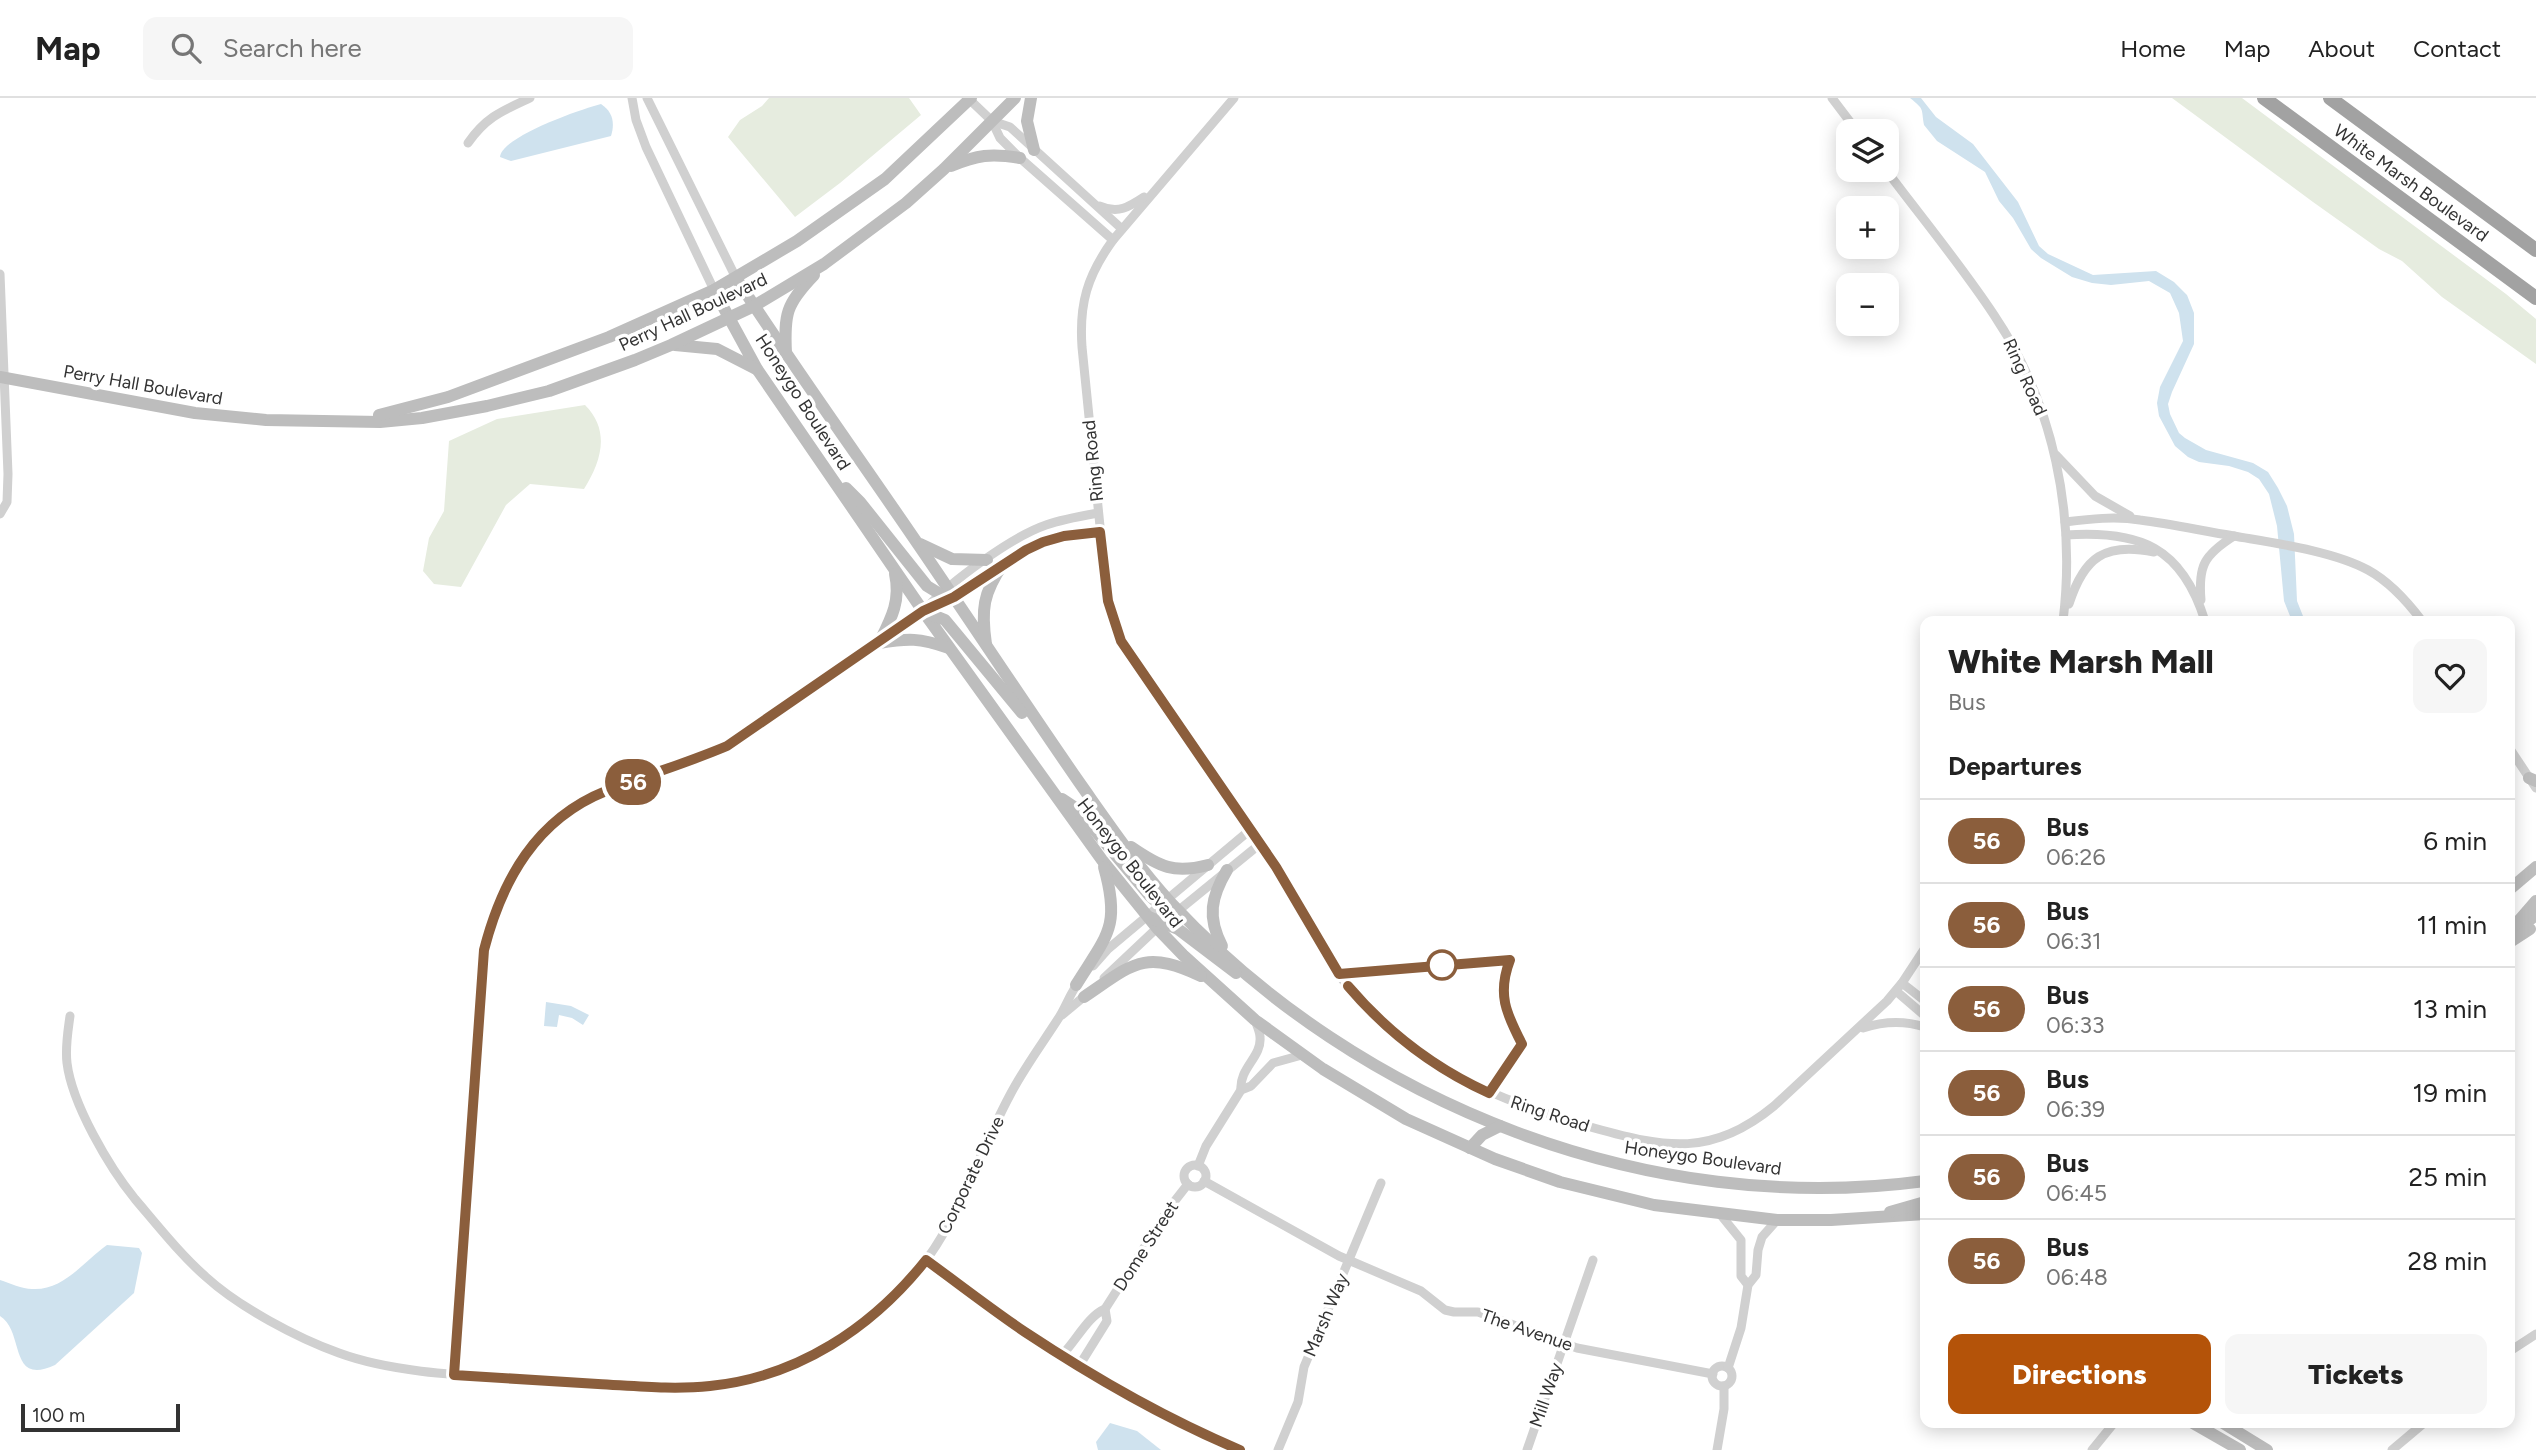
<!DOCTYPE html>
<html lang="en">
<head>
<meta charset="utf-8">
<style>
  body { margin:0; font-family:Figtree,sans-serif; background:#f6f6f6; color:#222; height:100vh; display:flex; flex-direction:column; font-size:26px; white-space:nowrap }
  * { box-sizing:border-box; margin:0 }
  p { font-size:23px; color:#767676 }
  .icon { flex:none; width:38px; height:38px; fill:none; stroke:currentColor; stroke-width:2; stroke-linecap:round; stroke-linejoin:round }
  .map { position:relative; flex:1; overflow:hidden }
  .details { position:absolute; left:1920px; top:518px; width:595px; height:812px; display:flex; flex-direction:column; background:#fff; border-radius:14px; box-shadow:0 4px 18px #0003 }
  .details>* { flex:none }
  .badge { padding:0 14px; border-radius:23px; font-size:24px; line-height:46px }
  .buttons { position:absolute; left:1836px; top:21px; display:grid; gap:14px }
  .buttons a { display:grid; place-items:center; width:63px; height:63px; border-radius:14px; background:#fff; box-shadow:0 4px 18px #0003; font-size:35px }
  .scale { position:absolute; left:21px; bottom:18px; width:159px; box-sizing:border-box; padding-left:7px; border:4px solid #333; border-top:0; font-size:19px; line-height:24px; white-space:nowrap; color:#333; -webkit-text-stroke:5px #fff; paint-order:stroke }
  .map>.badge { position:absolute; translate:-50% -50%; box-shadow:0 0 0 4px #fff }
  h2 { padding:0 28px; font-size:26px; line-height:63px }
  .round { display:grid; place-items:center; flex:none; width:74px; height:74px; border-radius:14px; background:#f6f6f6 }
  .head { display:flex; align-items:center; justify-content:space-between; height:119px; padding:0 28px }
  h1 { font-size:33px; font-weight:800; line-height:52px }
  .primary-button { display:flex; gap:14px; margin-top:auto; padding:14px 28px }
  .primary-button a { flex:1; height:80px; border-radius:14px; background:#b45309; color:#fff; font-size:28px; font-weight:800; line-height:80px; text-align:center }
  .primary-button a+a { background:#f6f6f6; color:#222 }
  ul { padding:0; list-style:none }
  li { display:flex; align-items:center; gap:21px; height:84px; padding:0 28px; border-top:2px solid #e0e0e0 }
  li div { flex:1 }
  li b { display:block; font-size:26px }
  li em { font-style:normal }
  li .badge { min-width:77px; font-weight:700; text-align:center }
  header { display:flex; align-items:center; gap:42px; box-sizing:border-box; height:98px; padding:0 35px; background:#fff; border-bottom:2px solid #e0e0e0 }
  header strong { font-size:33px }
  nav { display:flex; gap:38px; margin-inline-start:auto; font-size:24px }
  .search { width:490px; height:63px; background:#f6f6f6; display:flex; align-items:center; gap:18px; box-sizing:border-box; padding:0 24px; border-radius:14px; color:#767676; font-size:26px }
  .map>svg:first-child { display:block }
</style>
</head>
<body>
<header>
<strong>Map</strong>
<div class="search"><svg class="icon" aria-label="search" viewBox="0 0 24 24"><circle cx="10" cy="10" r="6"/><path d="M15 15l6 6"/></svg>Search here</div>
<nav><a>Home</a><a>Map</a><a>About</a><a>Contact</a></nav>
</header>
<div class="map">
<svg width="2536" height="1352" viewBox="0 0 2536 1352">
  <rect width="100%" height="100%" fill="#fff"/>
  <g fill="#e6ecdf">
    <path d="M 769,0 L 909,0 L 921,17 L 840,85 L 795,119 L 728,39 L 740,22 L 762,8 Z"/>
    <path d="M 2172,0 L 2242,0 L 2506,196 L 2536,221 L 2536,266 L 2442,199 L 2402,163 L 2379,151 L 2313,104 Z"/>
    <path d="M 585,307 C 611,333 601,364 584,391 L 530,386 L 506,407 L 461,489 L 434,486 L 423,473 L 429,440 L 444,413 L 449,343 L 497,321 Z"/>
  </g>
  <g fill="#cfe2ee">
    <path d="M 1910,0 L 1921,0 L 1936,19 L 1973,46 L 2018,104 L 2039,148 L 2048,156 L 2093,177 L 2156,173 L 2174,184 L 2187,197 L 2194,215 L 2194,246 L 2172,294 L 2168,306 L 2170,316 L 2179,335 L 2185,340 L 2206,352 L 2253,365 L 2268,374 L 2278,390 L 2287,408 L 2294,436 L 2297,503 L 2305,523 L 2292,523 L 2284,503 L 2277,428 L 2269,396 L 2259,381 L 2248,374 L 2229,368 L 2199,364 L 2188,359 L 2175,348 L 2159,318 L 2157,305 L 2160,289 L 2183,243 L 2179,215 L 2170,195 L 2149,183 L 2111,187 L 2092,185 L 2072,179 L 2041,160 L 2031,151 L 2013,120 L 1999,103 L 1985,74 L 1937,43 L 1924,27 C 1921,10 1925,12 1910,0 Z"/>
    <path d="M 601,6 C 613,14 615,25 611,38 L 511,63 L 500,59 C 501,39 581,11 601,6 Z"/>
    <path d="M 546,904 L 571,908 L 589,917 L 583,927 L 572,920 L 559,917 L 557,929 L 544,928 Z"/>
    <path d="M 107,1147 L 139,1150 L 142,1155 L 134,1195 L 55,1267 C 8,1289 25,1233 0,1218 L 0,1182 C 10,1185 22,1191 32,1191 C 64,1193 84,1163 107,1147 Z"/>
    <path d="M 1110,1325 L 1137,1333 L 1161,1352 L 1098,1352 L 1096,1344 Z"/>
  </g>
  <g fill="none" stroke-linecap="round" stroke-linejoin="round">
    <g stroke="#d0d0d0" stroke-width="9">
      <path d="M 632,0 L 636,22 L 646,49 L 714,192"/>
      <path d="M 647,0 L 736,180"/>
      <path d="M 1234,0 L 1113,142 C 1087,178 1079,206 1082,249 L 1106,488 L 1112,521 L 1127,554 C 1170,621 1219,684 1263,751 C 1278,773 1293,795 1306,818 C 1316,837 1325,856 1337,874 C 1399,963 1494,1002 1594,1030 C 1666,1050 1712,1059 1774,1008 L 1887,903 L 1902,885 L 1925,850"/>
      <path d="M 1832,0 L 1857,33"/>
      <path d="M 970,2 L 992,23 L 1000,40 L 1020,60 L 1113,142"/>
      <path d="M 992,23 L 1010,29 L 1122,131"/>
      <path d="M 468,45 C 486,19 502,13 530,0"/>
      <path d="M 1886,72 C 1922,120 1961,167 1994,217 C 2054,306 2076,417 2063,523"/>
      <path d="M 1100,108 C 1118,116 1129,109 1144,99"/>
      <path d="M 0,176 L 8,376 L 7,404 L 0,416"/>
      <path d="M 2056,357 L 2095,398 L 2130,418"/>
      <path d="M 2065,424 C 2090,421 2115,418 2140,422 C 2171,426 2203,433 2234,438 C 2274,445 2333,453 2368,472 C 2390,484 2407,503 2422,523"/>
      <path d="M 2066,437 C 2140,432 2182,449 2205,523"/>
      <path d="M 2201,502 C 2198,468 2204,457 2234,438"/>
      <path d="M 2069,506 C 2084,459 2105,444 2154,454"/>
      <path d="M 926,510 C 952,483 1011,439 1046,427 C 1063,421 1081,418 1098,415"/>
      <path d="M 2510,651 L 2536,690"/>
      <path d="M 1093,868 L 1108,851 L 1250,732"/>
      <path d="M 1104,880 L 1157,830 L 1260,746"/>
      <path d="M 1902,885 L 1925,903"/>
      <path d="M 1896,893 L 1925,918"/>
      <path d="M 1062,917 L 1086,897"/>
      <path d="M 70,918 C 68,933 65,949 67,965 C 72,1006 109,1069 135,1101 C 158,1128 180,1156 206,1179 C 239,1209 297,1240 339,1255 C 391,1274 456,1277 511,1280 C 565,1284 620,1287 675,1290 C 793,1284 895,1229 951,1122 C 972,1081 988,1038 1010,997 C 1024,970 1042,946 1058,921 C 1066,909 1070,895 1079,884"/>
      <path d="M 1863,930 C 1884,923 1903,922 1925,929"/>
      <path d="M 1241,992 C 1239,970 1262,959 1260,939 C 1260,934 1257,928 1255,922"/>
      <circle cx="1195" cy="1078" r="11"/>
      <path d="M 1198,1068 L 1206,1048 L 1241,992 L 1251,988 L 1273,965 L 1302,957"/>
      <path d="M 1204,1083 L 1339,1158 L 1421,1193 L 1445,1212 L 1454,1214 L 1478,1214 L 1577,1250 L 1713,1276"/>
      <path d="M 1720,1116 L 1741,1142 L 1741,1178 L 1748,1187"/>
      <path d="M 926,1162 C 959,1186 991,1211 1025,1234 C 1093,1280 1164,1320 1240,1352"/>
      <path d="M 1105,1211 L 1170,1109 L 1188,1086"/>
      <path d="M 2510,1253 L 2536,1236"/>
      <path d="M 1062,1257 C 1076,1243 1088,1218 1105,1211 L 1107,1223 L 1079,1268"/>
      <circle cx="1722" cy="1278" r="10"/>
      <path d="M 1728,1270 L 1741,1230 L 1748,1187 L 1756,1177 L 1758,1152 L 1762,1139 L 1777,1122"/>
      <path d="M 454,1277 L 484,852 C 501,782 536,723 605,693 C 645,676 691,669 730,647 C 797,607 859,558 923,513 L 954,499 L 1026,452 L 1043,444 L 1064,438 L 1100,434"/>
      <path d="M 1278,1352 L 1298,1304 L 1304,1269 L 1381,1085"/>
      <path d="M 1527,1352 L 1593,1162"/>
      <path d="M 1717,1352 L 1724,1311 L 1724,1288"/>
      <path d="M 2092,1352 L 2114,1325"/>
      <path d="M 2392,1352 L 2424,1325"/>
    </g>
    <g stroke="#bdbdbd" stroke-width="12">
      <path d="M 1031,0 L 1027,23 L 1034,52"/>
      <path d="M 951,68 C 977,57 991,55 1020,60"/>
      <path d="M 736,180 C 806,288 882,391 953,498 C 995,560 1036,622 1079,684 C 1108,725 1137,768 1171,805 C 1361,1008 1649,1120 1925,1083"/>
      <path d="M 714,192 L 757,271 L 923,513 L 1102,762 L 1157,830 L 1183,857 L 1255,922 L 1323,971 L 1406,1021 L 1495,1061 L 1560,1084 L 1654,1107 L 1777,1122 L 1831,1122 L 1925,1116"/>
      <path d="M 675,247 L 717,251 L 756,271"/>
      <path d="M 786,255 C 784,216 786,206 814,177"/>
      <path d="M 0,279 L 195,315 L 266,322 L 380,324 L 422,320 L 487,308 L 549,293 L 635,262 L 671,247 L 754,208 L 824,166 L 906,105 L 944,71 L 1015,0"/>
      <path d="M 379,317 L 448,299 L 609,239 L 714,192 L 797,143 L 885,81 L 971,0"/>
      <path d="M 846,390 L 860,404 L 927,488 L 940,496 L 954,499"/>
      <path d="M 920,446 L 952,461 L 987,462"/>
      <path d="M 923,513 L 945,522 L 1022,615"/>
      <path d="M 879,545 C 891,521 901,503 895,476"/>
      <path d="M 879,545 C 909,540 919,540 949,550"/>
      <path d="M 986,546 C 981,512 983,495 1003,466"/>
      <path d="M 2529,680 L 2536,683"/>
      <path d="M 1062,701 L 1077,711 L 1149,797 L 1160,807 L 1175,811"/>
      <path d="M 1131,749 C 1160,769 1174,776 1208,767"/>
      <path d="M 2510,791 L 2536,769"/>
      <path d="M 1149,819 L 1178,831 L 1236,875"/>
      <path d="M 2518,831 L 2536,817"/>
      <path d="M 2510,833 L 2536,803"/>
      <path d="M 2510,844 L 2530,831"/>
      <path d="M 1222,848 C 1207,819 1211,799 1227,772"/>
      <path d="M 1076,887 C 1107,837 1121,829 1104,769"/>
      <path d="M 1084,899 C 1133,866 1143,851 1201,878"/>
      <path d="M 1470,1050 L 1482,1037 L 1500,1028"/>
      <path d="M 1890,1114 L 1925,1104"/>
      <path d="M 2193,1325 L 2240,1352"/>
      <path d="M 2223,1325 L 2267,1352"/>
    </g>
    <g stroke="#a2a2a2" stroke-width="14">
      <path d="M 2264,0 L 2536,200"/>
      <path d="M 2330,0 L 2536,152"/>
    </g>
  </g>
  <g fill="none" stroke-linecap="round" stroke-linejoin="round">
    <defs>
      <path id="line" d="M 1240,1352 C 1164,1320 1093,1279 1025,1234 C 991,1211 959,1186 926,1162 C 872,1230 798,1279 710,1288 C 673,1292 635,1288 598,1286 C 550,1283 502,1280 454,1277 L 484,852 C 502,782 536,721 606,693 C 646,677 687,665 727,648 L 923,513 L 954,499 L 1026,452 L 1043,444 L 1064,438 L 1100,434 L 1108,503 L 1121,543 L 1276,769 L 1339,876 L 1510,862 C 1497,896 1506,915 1522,946 L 1489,995 C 1434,970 1388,935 1348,888"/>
    </defs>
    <use href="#line" stroke="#fff" stroke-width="16"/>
    <use href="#line" stroke="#8b5e3c" stroke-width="10"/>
  </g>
  <circle fill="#fff" stroke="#8b5e3c" stroke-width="3.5" cx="1442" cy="867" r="14"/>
  <g text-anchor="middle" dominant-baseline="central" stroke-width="7" stroke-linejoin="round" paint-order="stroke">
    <g font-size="18" fill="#333" stroke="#fff">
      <text transform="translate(2411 85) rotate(36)">White Marsh Boulevard</text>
      <text transform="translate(693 214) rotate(-25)">Perry Hall Boulevard</text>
      <text transform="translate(2025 279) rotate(66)">Ring Road</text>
      <text transform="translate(143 287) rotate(10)">Perry Hall Boulevard</text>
      <text transform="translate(803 304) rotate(57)">Honeygo Boulevard</text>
      <text transform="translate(1093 363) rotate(-96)">Ring Road</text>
      <text transform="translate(1130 765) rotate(52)">Honeygo Boulevard</text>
      <text transform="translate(1550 1016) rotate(18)">Ring Road</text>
      <text transform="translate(1703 1060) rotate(8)">Honeygo Boulevard</text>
      <text transform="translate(971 1077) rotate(-64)">Corporate Drive</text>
      <text transform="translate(1146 1148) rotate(-57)">Dome Street</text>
      <text transform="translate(1326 1217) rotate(-67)">Marsh Way</text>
      <text transform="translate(1527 1232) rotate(19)">The Avenue</text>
      <text transform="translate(1546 1297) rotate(-71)">Mill Way</text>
    </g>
  </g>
</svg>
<div class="buttons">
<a><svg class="icon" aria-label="layers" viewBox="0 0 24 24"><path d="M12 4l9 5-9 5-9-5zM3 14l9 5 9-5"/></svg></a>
<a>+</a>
<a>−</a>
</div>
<div class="scale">100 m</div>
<b class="badge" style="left:633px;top:684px;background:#8b5e3c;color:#fff">56</b>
<section class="details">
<div class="head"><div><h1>White Marsh Mall</h1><p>Bus</p></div><a class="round"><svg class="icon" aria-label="heart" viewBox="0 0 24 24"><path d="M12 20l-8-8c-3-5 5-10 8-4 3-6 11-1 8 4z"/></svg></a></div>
<h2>Departures</h2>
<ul>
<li><span class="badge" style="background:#8b5e3c;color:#fff">56</span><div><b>Bus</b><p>06:26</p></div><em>6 min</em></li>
<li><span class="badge" style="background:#8b5e3c;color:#fff">56</span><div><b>Bus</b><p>06:31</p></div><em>11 min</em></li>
<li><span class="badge" style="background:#8b5e3c;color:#fff">56</span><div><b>Bus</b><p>06:33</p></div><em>13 min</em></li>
<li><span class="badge" style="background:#8b5e3c;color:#fff">56</span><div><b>Bus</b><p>06:39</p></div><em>19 min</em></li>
<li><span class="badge" style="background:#8b5e3c;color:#fff">56</span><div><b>Bus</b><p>06:45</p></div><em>25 min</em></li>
<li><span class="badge" style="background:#8b5e3c;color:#fff">56</span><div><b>Bus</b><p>06:48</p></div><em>28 min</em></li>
</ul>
<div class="primary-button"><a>Directions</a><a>Tickets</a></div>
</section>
</div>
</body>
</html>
